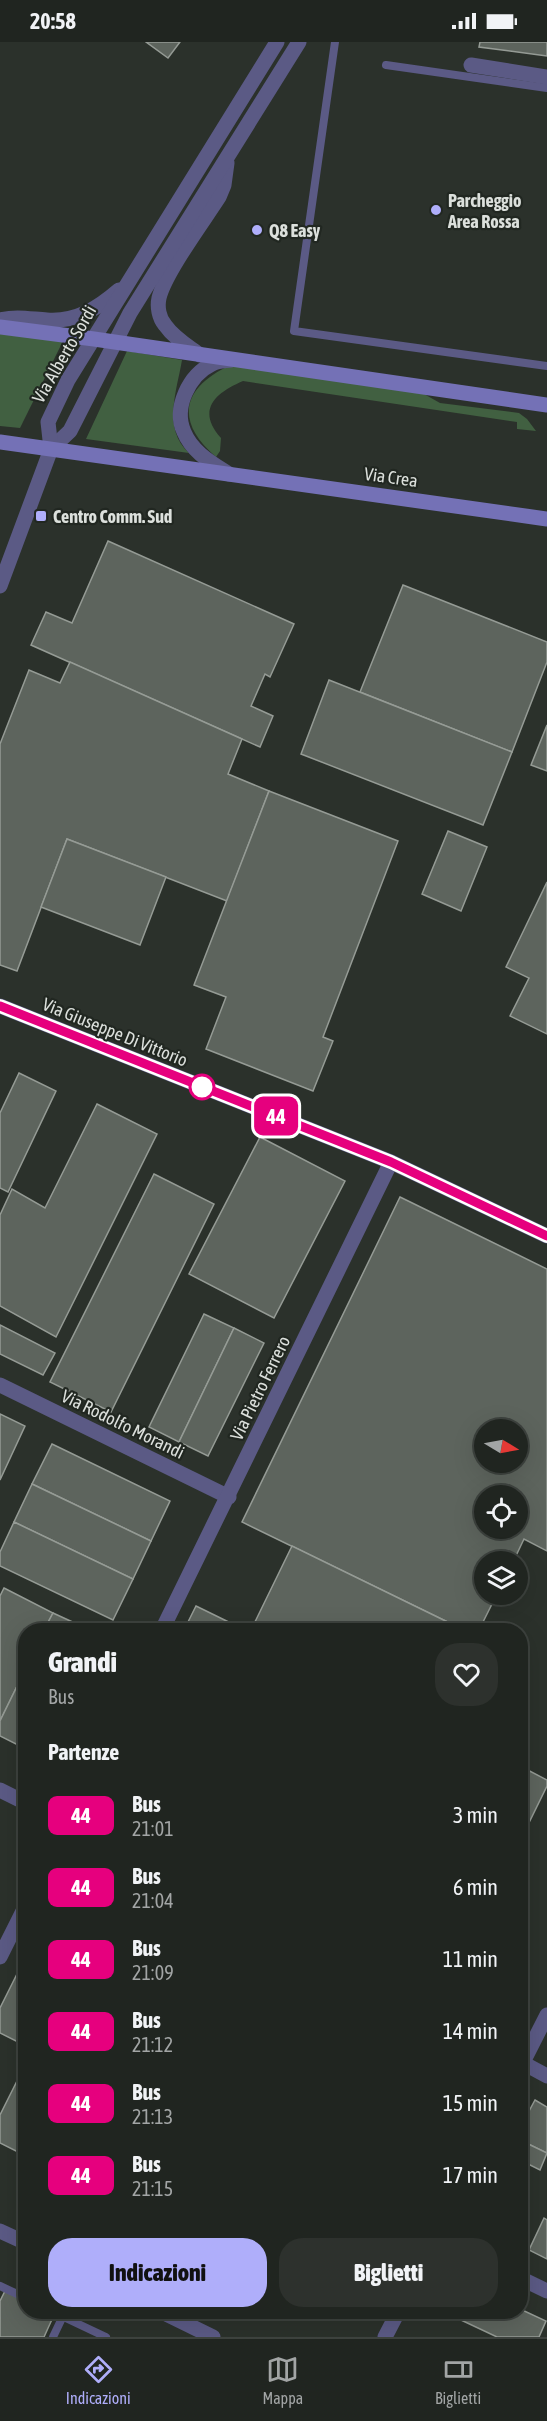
<!DOCTYPE html>
<html lang="it">
<head>
<meta charset="utf-8">
<style>
  body { margin:0; font-family:"Asap Condensed",sans-serif; background:#2d312d; color:#f1f3f6; height:100vh; display:flex; flex-direction:column; font-size:22px; white-space:nowrap }
  * { box-sizing:border-box; margin:0 }
  p { font-size:20px; color:#a2a5a5 }
  .icon { flex:none; width:33px; height:33px; fill:none; stroke:currentColor; stroke-width:2; stroke-linecap:round; stroke-linejoin:round }
  .map { position:relative; flex:1; overflow:hidden }
  .sheet { position:absolute; left:18px; top:1581px; width:510px; height:696px; display:flex; flex-direction:column; background:#202520; border-radius:24px; box-shadow:0 6px 24px #0002,0 0 0 2px #3d423e }
  .sheet>* { flex:none }
  .badge { padding:0 12px; border-radius:9px; font-size:21px; line-height:39px }
  .needle { width:39px; rotate:100deg }
  .fabs { position:absolute; left:474px; top:1377px; display:grid; gap:12px }
  .fabs a { display:grid; place-items:center; width:54px; height:54px; border-radius:50%; background:#202520; box-shadow:0 6px 24px #0002,0 0 0 2px #3d423e; font-size:30px }
  .map>.badge { position:absolute; translate:-50% -50%; box-shadow:0 0 0 3px #fff }
  h2 { padding:0 30px; font-size:22px; line-height:54px }
  .round { display:grid; place-items:center; flex:none; width:63px; height:63px; border-radius:24px; background:#2d312d }
  .head { display:flex; align-items:center; justify-content:space-between; height:102px; padding:0 30px }
  h1 { font-size:28px; font-weight:800; line-height:45px }
  .action { display:flex; gap:12px; margin-top:auto; padding:12px 30px }
  .action a { flex:1; height:69px; border-radius:24px; background:#afaefa; color:#111; font-size:24px; font-weight:800; line-height:69px; text-align:center }
  .action a+a { background:#2d312d; color:#f1f3f6 }
  ul { padding:0; list-style:none }
  li { display:flex; align-items:center; gap:18px; height:72px; padding:0 30px }
  li div { flex:1 }
  li b { display:block; font-size:22px }
  li em { font-style:normal }
  li .badge { min-width:66px; font-weight:700; text-align:center }
  .status { display:flex; justify-content:space-between; align-items:center; height:42px; padding:0 30px; background:#202520; direction:ltr }
  .status svg { height:16px; fill:currentColor }
  .tabs { display:flex; justify-content:space-around; align-items:center; height:84px; border-top:2px solid #3d423e; background:#202520; font-size:16px; color:#a2a5a5 }
  .tabs a { display:grid; justify-items:center; gap:3px }
  .tabs .selected { color:#afaefa }
  .map>svg:first-child { display:block }
</style>
</head>
<body>
<div class="status"><b>20:58</b><svg viewBox="0 0 49 12"><path d="M0 12V9h3v3zM5 12V6h3v6zM10 12V3h3v9zM15 12V0h3v12zM26 1h20v11H26zM47 4h2v5h-2z"/></svg></div>
<div class="map">
<svg width="547" height="2295" viewBox="0 0 547 2295">
  <rect width="100%" height="100%" fill="#2b312b"/>
  <g fill="#416041">
    <path d="M 0,292 L 63,299 L 20,386 L 0,384 Z"/>
    <path d="M 127,309 L 182,318 C 177,348 162,387 189,411 L 86,397 Z"/>
    <path d="M 231,323 L 424,352 L 440,361 L 519,371 L 527,377 L 536,389 L 517,387 L 517,380 L 243,339 C 215,351 196,368 221,396 L 220,409 L 216,415 C 174,379 182,345 231,323 Z"/>
  </g>
  <g fill="#5d645d" stroke="#959b95" stroke-width="1.5" fill-rule="evenodd">
    <path d="M 146,0 L 180,0 L 168,16 Z"/>
    <path d="M 480,0 L 547,0 L 547,14 L 479,5 Z"/>
    <path d="M 108,499 L 294,582 L 270,635 L 265,632 L 251,664 L 273,674 L 260,705 L 31,603 L 46,570 L 72,581 Z"/>
    <path d="M 403,543 L 547,600 L 547,620 L 512,710 L 360,650 Z"/>
    <path d="M 70,620 L 242,697 L 228,732 L 269,749 L 227,859 L 67,797 L 17,929 L 0,923 L 0,702 L 29,628 L 60,641 Z"/>
    <path d="M 329,638 L 512,710 L 483,783 L 301,712 Z"/>
    <path d="M 547,683 L 547,729 L 531,723 Z"/>
    <path d="M 269,749 L 398,799 L 323,995 L 333,999 L 313,1049 L 206,1007 L 226,955 L 194,943 Z"/>
    <path d="M 448,789 L 487,805 L 461,869 L 422,852 Z"/>
    <path d="M 67,797 L 166,835 L 140,903 L 41,865 Z"/>
    <path d="M 547,840 L 547,992 L 510,974 L 529,936 L 506,925 Z"/>
    <path d="M 19,1031 L 56,1049 L 8,1150 L 0,1146 L 0,1071 Z"/>
    <path d="M 97,1062 L 157,1092 L 56,1295 L 0,1264 L 0,1173 L 12,1147 L 45,1166 Z"/>
    <path d="M 260,1095 L 345,1139 L 274,1276 L 189,1232 Z"/>
    <path d="M 154,1132 L 214,1162 L 111,1370 L 50,1340 Z"/>
    <path d="M 400,1155 L 547,1227 L 547,1509 L 524,1497 L 513,1520 L 484,1520 L 484,1552 L 497,1552 L 479,1588 L 464,1588 L 242,1480 ZM 484,1388 L 518,1388 L 518,1420 L 484,1420 ZM 484,1454 L 518,1454 L 518,1486 L 484,1486 Z"/>
    <path d="M 204,1272 L 234,1286 L 179,1400 L 149,1385 Z"/>
    <path d="M 0,1283 L 55,1311 L 43,1333 L 0,1312 Z"/>
    <path d="M 234,1286 L 264,1301 L 208,1414 L 179,1400 Z"/>
    <path d="M 0,1372 L 25,1384 L 0,1438 Z"/>
    <path d="M 52,1402 L 170,1459 L 151,1499 L 32,1442 Z"/>
    <path d="M 32,1442 L 151,1499 L 133,1537 L 14,1480 Z"/>
    <path d="M 14,1480 L 133,1537 L 113,1578 L 0,1524 L 0,1510 Z"/>
    <path d="M 292,1504 L 464,1588 L 251,1588 Z"/>
    <path d="M 4,1546 L 53,1571 L 44,1588 L 26,1588 L 26,1626 L 0,1679 L 0,1554 Z"/>
    <path d="M 196,1564 L 245,1588 L 184,1588 Z"/>
    <path d="M 53,1571 L 90,1588 L 44,1588 Z"/>
    <path d="M 26,1626 L 26,1707 L 0,1694 L 0,1679 Z"/>
    <path d="M 520,1724 L 547,1738 L 547,1744 L 520,1799 Z"/>
    <path d="M 26,1914 L 26,2004 L 0,1991 L 0,1966 Z"/>
    <path d="M 26,2021 L 26,2114 L 0,2101 L 0,2073 Z"/>
    <path d="M 535,2058 L 547,2065 L 547,2111 L 520,2098 L 520,2086 Z"/>
    <path d="M 520,2098 L 547,2111 L 540,2128 L 520,2118 Z"/>
    <path d="M 544,2176 L 547,2178 L 547,2217 L 529,2208 Z"/>
    <path d="M 5,2249 L 26,2259 L 26,2270 L 47,2270 L 54,2273 L 44,2295 L 0,2295 L 0,2259 Z"/>
    <path d="M 520,2267 L 546,2279 L 539,2295 L 497,2295 L 444,2270 L 520,2270 Z"/>
  </g>
  <g fill="none" stroke-linecap="round" stroke-linejoin="round">
    <g stroke="#5b5a85" stroke-width="8">
      <path d="M 335,0 L 294,289 L 547,324"/>
      <path d="M 386,23 L 547,46"/>
      <path d="M 0,2244 L 26,2256"/>
      <path d="M 53,2270 L 106,2295"/>
      <path d="M 53,2295 L 63,2274"/>
    </g>
    <g stroke="#5b5a85" stroke-width="15">
      <path d="M 471,23 L 547,35"/>
      <path d="M 0,278 C 16,274 30,277 47,278 C 76,280 97,267 119,248"/>
      <path d="M 200,313 C 188,304 174,296 165,283 C 159,276 157,265 159,256 C 165,231 203,180 219,155 L 224,143 L 227,121"/>
      <path d="M 51,407 L 70,389 L 130,271 L 299,0"/>
      <path d="M 229,432 C 212,421 192,410 184,390 C 173,366 189,333 212,322 C 217,319 225,319 231,318"/>
      <path d="M 0,544 L 51,407 L 48,380 L 68,338 L 277,0"/>
      <path d="M 0,964 L 391,1120 L 547,1194"/>
      <path d="M 0,1343 L 229,1455"/>
      <path d="M 162,1588 L 391,1120"/>
      <path d="M 0,1748 L 26,1761"/>
      <path d="M 0,1915 L 26,1863"/>
      <path d="M 523,2021 L 547,2034"/>
      <path d="M 520,2026 L 547,1973"/>
      <path d="M 0,2189 L 26,2201"/>
      <path d="M 520,2236 L 547,2249"/>
      <path d="M 162,2270 L 213,2295"/>
      <path d="M 385,2295 L 398,2270"/>
    </g>
    <g stroke="#7471b6" stroke-width="15">
      <path d="M 0,285 L 94,297 L 547,363"/>
      <path d="M 0,400 L 547,477"/>
    </g>
  </g>
  <g fill="none" stroke-linecap="round" stroke-linejoin="round">
    <defs>
      <path id="line" d="M 0,964 L 391,1120 L 547,1194"/>
    </defs>
    <use href="#line" stroke="#fff" stroke-width="14"/>
    <use href="#line" stroke="#e6007e" stroke-width="9"/>
  </g>
  <g fill="#afaefa" stroke="#212721" stroke-width="2">
    <circle cx="436" cy="168" r="6"/>
    <circle cx="257" cy="188" r="6"/>
    <rect x="35" y="468" width="12" height="12" rx="3"/>
  </g>
  <circle fill="#fff" stroke="#e6007e" stroke-width="3" cx="202" cy="1045" r="12"/>
  <g text-anchor="middle" dominant-baseline="central" stroke-width="4.5" stroke-linejoin="round" paint-order="stroke">
    <g font-size="18" font-weight="bold" fill="#dce0dc" stroke="#212721" text-anchor="start">
      <text x="448" y="158">Parcheggio<tspan x="448" dy="21">Area Rossa</tspan></text>
      <text x="269" y="188">Q8 Easy</text>
      <text x="53" y="474">Centro Comm. Sud</text>
    </g>
    <g font-size="18" fill="#dce0dc" stroke="#212721">
      <text transform="translate(64 312) rotate(-60)">Via Alberto Sordi</text>
      <text transform="translate(391 435) rotate(8)">Via Crea</text>
      <text transform="translate(115 990) rotate(22)">Via Giuseppe Di Vittorio</text>
      <text transform="translate(260 1346) rotate(-64)">Via Pietro Ferrero</text>
      <text transform="translate(123 1382) rotate(26)">Via Rodolfo Morandi</text>
    </g>
  </g>
</svg>
<div class="fabs">
<a><svg class="needle" viewBox="-14 -14 28 28"><path d="M0-13l5 13h-10z" fill="#e53935"/><path d="M0 13l5-13h-10z" fill="#a2a5a5"/></svg></a>
<a><svg class="icon" aria-label="locate" viewBox="0 0 24 24"><circle cx="12" cy="12" r="6"/><path d="M12 2v4M12 18v4M2 12h4M18 12h4"/></svg></a>
<a><svg class="icon" aria-label="layers" viewBox="0 0 24 24"><path d="M12 4l9 5-9 5-9-5zM3 14l9 5 9-5"/></svg></a>
</div>
<b class="badge" style="left:276px;top:1074px;background:#e6007e;color:#fff">44</b>
<section class="sheet">
<div class="head"><div><h1>Grandi</h1><p>Bus</p></div><a class="round"><svg class="icon" aria-label="heart" viewBox="0 0 24 24"><path d="M12 20l-8-8c-3-5 5-10 8-4 3-6 11-1 8 4z"/></svg></a></div>
<h2>Partenze</h2>
<ul>
<li><span class="badge" style="background:#e6007e;color:#fff">44</span><div><b>Bus</b><p>21:01</p></div><em>3 min</em></li>
<li><span class="badge" style="background:#e6007e;color:#fff">44</span><div><b>Bus</b><p>21:04</p></div><em>6 min</em></li>
<li><span class="badge" style="background:#e6007e;color:#fff">44</span><div><b>Bus</b><p>21:09</p></div><em>11 min</em></li>
<li><span class="badge" style="background:#e6007e;color:#fff">44</span><div><b>Bus</b><p>21:12</p></div><em>14 min</em></li>
<li><span class="badge" style="background:#e6007e;color:#fff">44</span><div><b>Bus</b><p>21:13</p></div><em>15 min</em></li>
<li><span class="badge" style="background:#e6007e;color:#fff">44</span><div><b>Bus</b><p>21:15</p></div><em>17 min</em></li>
</ul>
<div class="action"><a>Indicazioni</a><a>Biglietti</a></div>
</section>
</div>
<nav class="tabs">
<a class="selected"><svg class="icon" aria-label="directions" viewBox="0 0 24 24"><path d="M12 3l9 9-9 9-9-9zM9 14v-3h6M13 9l2 2-2 2"/></svg>Indicazioni</a>
<a><svg class="icon" aria-label="map" viewBox="0 0 24 24"><path d="M3 6l6-2 6 2 6-2v14l-6 2-6-2-6 2zM9 4v14M15 6v14"/></svg>Mappa</a>
<a><svg class="icon" aria-label="tickets" viewBox="0 0 24 24"><path d="M3 7h18v10H3zM15 7v10"/></svg>Biglietti</a>
</nav>
</body>
</html>
